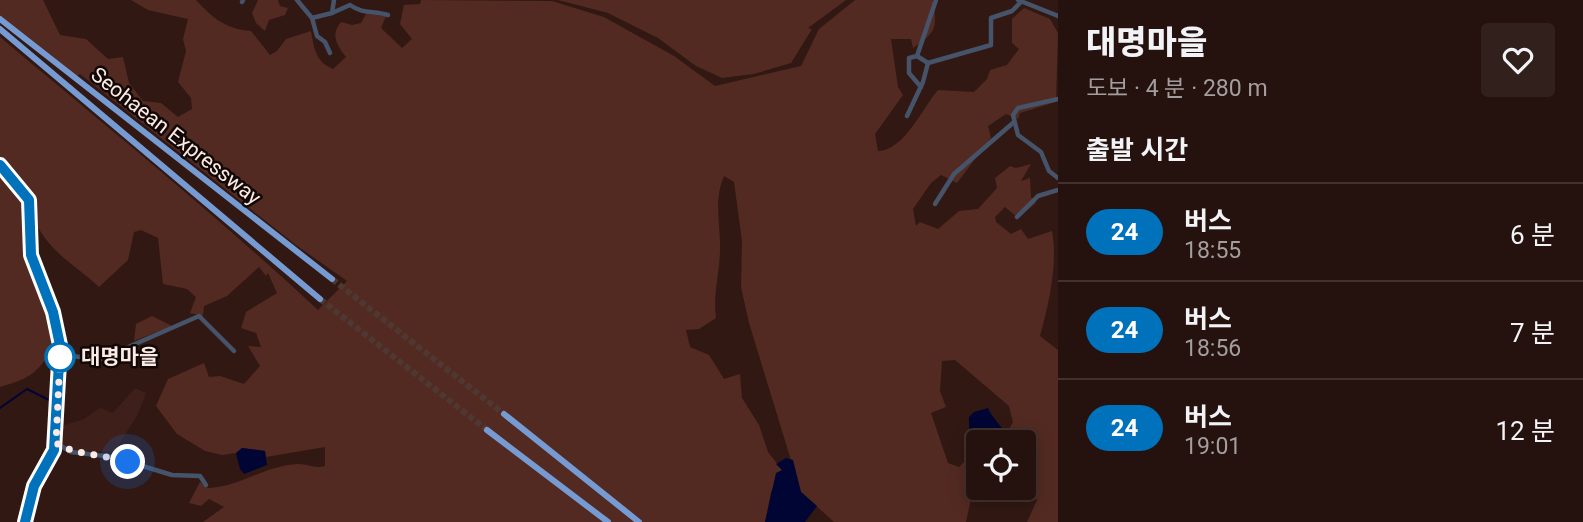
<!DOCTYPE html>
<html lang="ko">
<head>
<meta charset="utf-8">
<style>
  body { margin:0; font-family:Roboto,"Noto Sans KR",sans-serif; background:#31201c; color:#f1f3f6; height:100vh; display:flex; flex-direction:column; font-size:26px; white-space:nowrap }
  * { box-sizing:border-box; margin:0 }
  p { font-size:23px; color:#a39e9e }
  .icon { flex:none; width:38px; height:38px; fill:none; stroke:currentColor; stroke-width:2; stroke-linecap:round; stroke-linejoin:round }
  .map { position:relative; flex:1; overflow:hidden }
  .side { display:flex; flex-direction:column; background:#25120e; width:525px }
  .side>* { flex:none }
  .badge { padding:0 14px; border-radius:23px; font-size:24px; line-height:46px }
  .buttons { position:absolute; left:966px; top:430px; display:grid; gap:14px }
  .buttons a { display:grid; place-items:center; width:70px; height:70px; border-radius:7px; background:#25120e; box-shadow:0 4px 18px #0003,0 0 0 2px #42322e; font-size:35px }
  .you { position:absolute; width:35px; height:35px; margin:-18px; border:5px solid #fff; border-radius:50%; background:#1a73e8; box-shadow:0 0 0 10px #1a73e833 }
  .map>.badge { position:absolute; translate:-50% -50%; box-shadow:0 0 0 4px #fff }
  h2 { padding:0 28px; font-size:26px; line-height:63px }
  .round { display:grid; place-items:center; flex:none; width:74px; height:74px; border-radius:7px; background:#31201c }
  .headline { display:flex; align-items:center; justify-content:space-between; height:119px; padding:0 28px }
  h1 { font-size:33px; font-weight:800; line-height:52px }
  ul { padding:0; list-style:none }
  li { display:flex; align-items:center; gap:21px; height:98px; padding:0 28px; border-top:2px solid #42322e }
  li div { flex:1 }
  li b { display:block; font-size:26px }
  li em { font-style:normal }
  li .badge { min-width:77px; font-weight:700; text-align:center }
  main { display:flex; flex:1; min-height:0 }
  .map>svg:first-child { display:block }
</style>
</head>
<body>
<main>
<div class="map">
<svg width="1058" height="522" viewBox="0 0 1058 522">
  <rect width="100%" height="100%" fill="#311813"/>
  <path fill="#3e1f19" d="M 135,388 L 146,393 L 138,414 L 114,452 L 72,451 L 58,447 L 61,426 L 84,419 L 100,408 L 113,413 Z"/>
  <g fill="#522a21">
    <path d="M 0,0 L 43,0 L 60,35 L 86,39 L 108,59 L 123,57 L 129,83 L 143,101 L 161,103 L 178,117 L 192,109 L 191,98 L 178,82 L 186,51 L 183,39 L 188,19 L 148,10 L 131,0 L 196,0 C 213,18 225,29 251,31 L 270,55 L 277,51 L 286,39 L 311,31 C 314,49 316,62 333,69 L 346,57 C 337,45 330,35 341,22 L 352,25 L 361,23 L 366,14 L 386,16 L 381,28 L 402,48 L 412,39 L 400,24 L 404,5 L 420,4 L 421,0 L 552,1 L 604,17 L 674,56 L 715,86 L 801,66 L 819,29 L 855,0 L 933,0 C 937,29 937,31 913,48 L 911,39 L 891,39 L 898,87 L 903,95 L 875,134 L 878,151 C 904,151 923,107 938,90 L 974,92 L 987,79 L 990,70 L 1007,65 L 1019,49 L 1012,43 L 1012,19 L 1024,8 L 1050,19 L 1058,33 L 1056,102 L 1020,113 L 1018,119 L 1006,114 L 988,126 L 991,138 L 957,183 L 941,175 L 931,183 L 913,209 L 916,226 L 920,222 L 938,229 L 959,211 L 978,209 L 997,188 L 995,178 L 1010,166 L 1016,168 L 1031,164 L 1021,181 L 1030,178 L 1031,197 L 1036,203 L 1018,218 L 1005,207 L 995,217 L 996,222 L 1011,234 L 1021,229 L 1028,239 L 1052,231 C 1058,263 1049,304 1040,336 L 1058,350 L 1058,522 L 1027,522 L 1037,500 L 1025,486 L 1024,443 L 1009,443 L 1007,433 L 1013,422 L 1009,406 L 955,360 L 942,361 L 940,391 L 946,407 L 931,413 L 948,463 L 959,467 L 970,456 L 978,466 L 966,522 L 834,522 L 801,492 L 798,483 L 749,323 L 741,287 L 742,241 L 734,182 L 724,176 C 713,202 721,225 720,252 C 719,276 713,295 716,318 L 699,329 L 686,330 L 690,347 L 709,355 L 724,379 L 740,374 L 742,398 L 759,425 L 768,452 L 782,470 L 771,492 L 765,522 L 203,522 L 224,507 L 209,499 L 201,506 L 189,503 L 200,482 L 208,488 C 240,487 266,465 298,464 C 309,464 315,469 325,466 L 325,447 L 266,457 L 265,451 L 242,448 L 236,453 L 222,455 L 205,451 L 177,434 L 156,406 L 168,379 L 204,363 L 209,377 L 220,376 L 244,384 L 260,366 L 248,346 L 261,347 L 256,333 L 241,328 L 246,312 L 277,293 L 268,273 L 266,276 L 259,267 L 227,296 L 204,306 L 203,316 L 190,313 L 196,297 L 187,289 L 163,284 L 158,238 L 141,230 L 134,232 L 128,260 L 99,287 C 78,267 54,255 39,229 L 25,227 L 26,259 L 48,311 L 55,347 C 36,373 32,378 0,387 L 0,37 C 107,127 216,215 318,310 L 347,281 L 296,245 L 80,74 L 76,77 L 0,16 Z"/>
    <path d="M 258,0 L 278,0 L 280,6 L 288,8 L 285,15 L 269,20 L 265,31 L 256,23 L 252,13 Z"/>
    <path d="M 558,0 L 846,0 L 808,28 L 812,29 L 791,63 L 754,74 L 722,78 L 696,66 L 658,38 L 608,13 Z"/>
    <path d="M 152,316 L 172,326 L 134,341 L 136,324 Z"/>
  </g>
  <g fill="#000533">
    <path d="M 988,408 C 994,422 1006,428 1009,443 L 978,443 L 978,454 L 970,456 L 969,417 L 974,412 Z"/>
    <path d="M 242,448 L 265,451 L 267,465 L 244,474 L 240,469 L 236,453 Z"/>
    <path d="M 786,458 L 793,460 L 801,492 L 817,506 L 805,522 L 765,522 L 776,473 L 782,470 L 776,464 Z"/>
  </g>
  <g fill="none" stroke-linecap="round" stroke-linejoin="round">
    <path stroke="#000533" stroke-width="2" d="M 0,408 L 27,389 L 49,400"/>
    <g stroke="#4f3832" stroke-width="6" stroke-dasharray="6 3" stroke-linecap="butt">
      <path d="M 332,279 L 504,414"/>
      <path d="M 320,299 L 487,430"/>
    </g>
    <g stroke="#45546a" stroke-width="4.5">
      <path d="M 297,0 L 312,18 L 332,13 L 334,0"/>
      <path d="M 1018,0 L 1058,16"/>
      <path d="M 242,2 L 243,0"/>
      <path d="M 332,13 L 350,5 C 364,15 373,10 388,15"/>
      <path d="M 312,18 L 317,36 L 325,42 L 330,53"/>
      <path d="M 917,56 L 909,58 L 909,73 L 921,87"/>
      <path d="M 928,63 L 917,56 L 936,0"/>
      <path d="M 1058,99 L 1018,108 L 1013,115 L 1018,135 L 1041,152 L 1049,171 L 1058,178"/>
      <path d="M 907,116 L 923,82 L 928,63 L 991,45 L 991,18 L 1012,11 L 1020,3"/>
      <path d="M 935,204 L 954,174 L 1014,122"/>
      <path d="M 1017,217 L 1038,196 L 1058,190"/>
      <path d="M 60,355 L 101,359 L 199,316 L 234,351"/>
      <path d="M 56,443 L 71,452 L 113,457 L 172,475 L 200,476 L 206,485"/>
    </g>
    <path stroke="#6887b5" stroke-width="5" d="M 0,165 L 29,200 L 31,255 L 53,312 L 60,345 L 54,450 L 34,486 L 25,522"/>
    <g stroke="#769bd3" stroke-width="6">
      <path d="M 0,19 L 332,279"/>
      <path d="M 0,29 L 320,299"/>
      <path d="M 504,414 L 639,522"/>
      <path d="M 487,430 L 608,522"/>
    </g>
  </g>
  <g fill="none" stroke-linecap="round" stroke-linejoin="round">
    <defs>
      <path id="line" d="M 0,165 L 29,200 L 31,255 L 53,312 L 60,345 L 54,450 L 34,486 L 25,522"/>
    </defs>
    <use href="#line" stroke="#fff" stroke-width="16"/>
    <use href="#line" stroke="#0072bc" stroke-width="10"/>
    <path stroke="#fbeae5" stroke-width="7" stroke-dasharray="0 12.6" d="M 60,357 L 56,443 C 77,456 104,454 128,462"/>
  </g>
  <circle fill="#fff" stroke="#0072bc" stroke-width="3.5" cx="60" cy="357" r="14"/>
  <g text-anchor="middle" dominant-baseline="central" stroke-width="5" stroke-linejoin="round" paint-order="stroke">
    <g font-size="21" fill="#fbeae5" stroke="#110705">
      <text transform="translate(176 136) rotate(38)">Seohaean Expressway</text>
    </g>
    <g font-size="21" font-weight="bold" fill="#fbeae5" stroke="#110705" text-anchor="start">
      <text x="81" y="357">대명마을</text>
    </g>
  </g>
</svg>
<div class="buttons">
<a><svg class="icon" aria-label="locate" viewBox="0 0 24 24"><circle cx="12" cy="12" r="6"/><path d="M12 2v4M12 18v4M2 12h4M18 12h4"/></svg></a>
</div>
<div class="you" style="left:128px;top:462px"></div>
</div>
<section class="side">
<div class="headline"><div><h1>대명마을</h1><p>도보 · 4 분 · 280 m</p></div><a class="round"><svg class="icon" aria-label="heart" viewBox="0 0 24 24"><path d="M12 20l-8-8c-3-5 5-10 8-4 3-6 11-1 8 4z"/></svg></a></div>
<h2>출발 시간</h2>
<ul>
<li><span class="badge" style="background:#0072bc;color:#fff">24</span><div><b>버스</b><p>18:55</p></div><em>6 분</em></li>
<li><span class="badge" style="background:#0072bc;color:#fff">24</span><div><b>버스</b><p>18:56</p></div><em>7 분</em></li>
<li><span class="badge" style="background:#0072bc;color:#fff">24</span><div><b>버스</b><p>19:01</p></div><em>12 분</em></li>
</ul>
</section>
</main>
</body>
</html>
